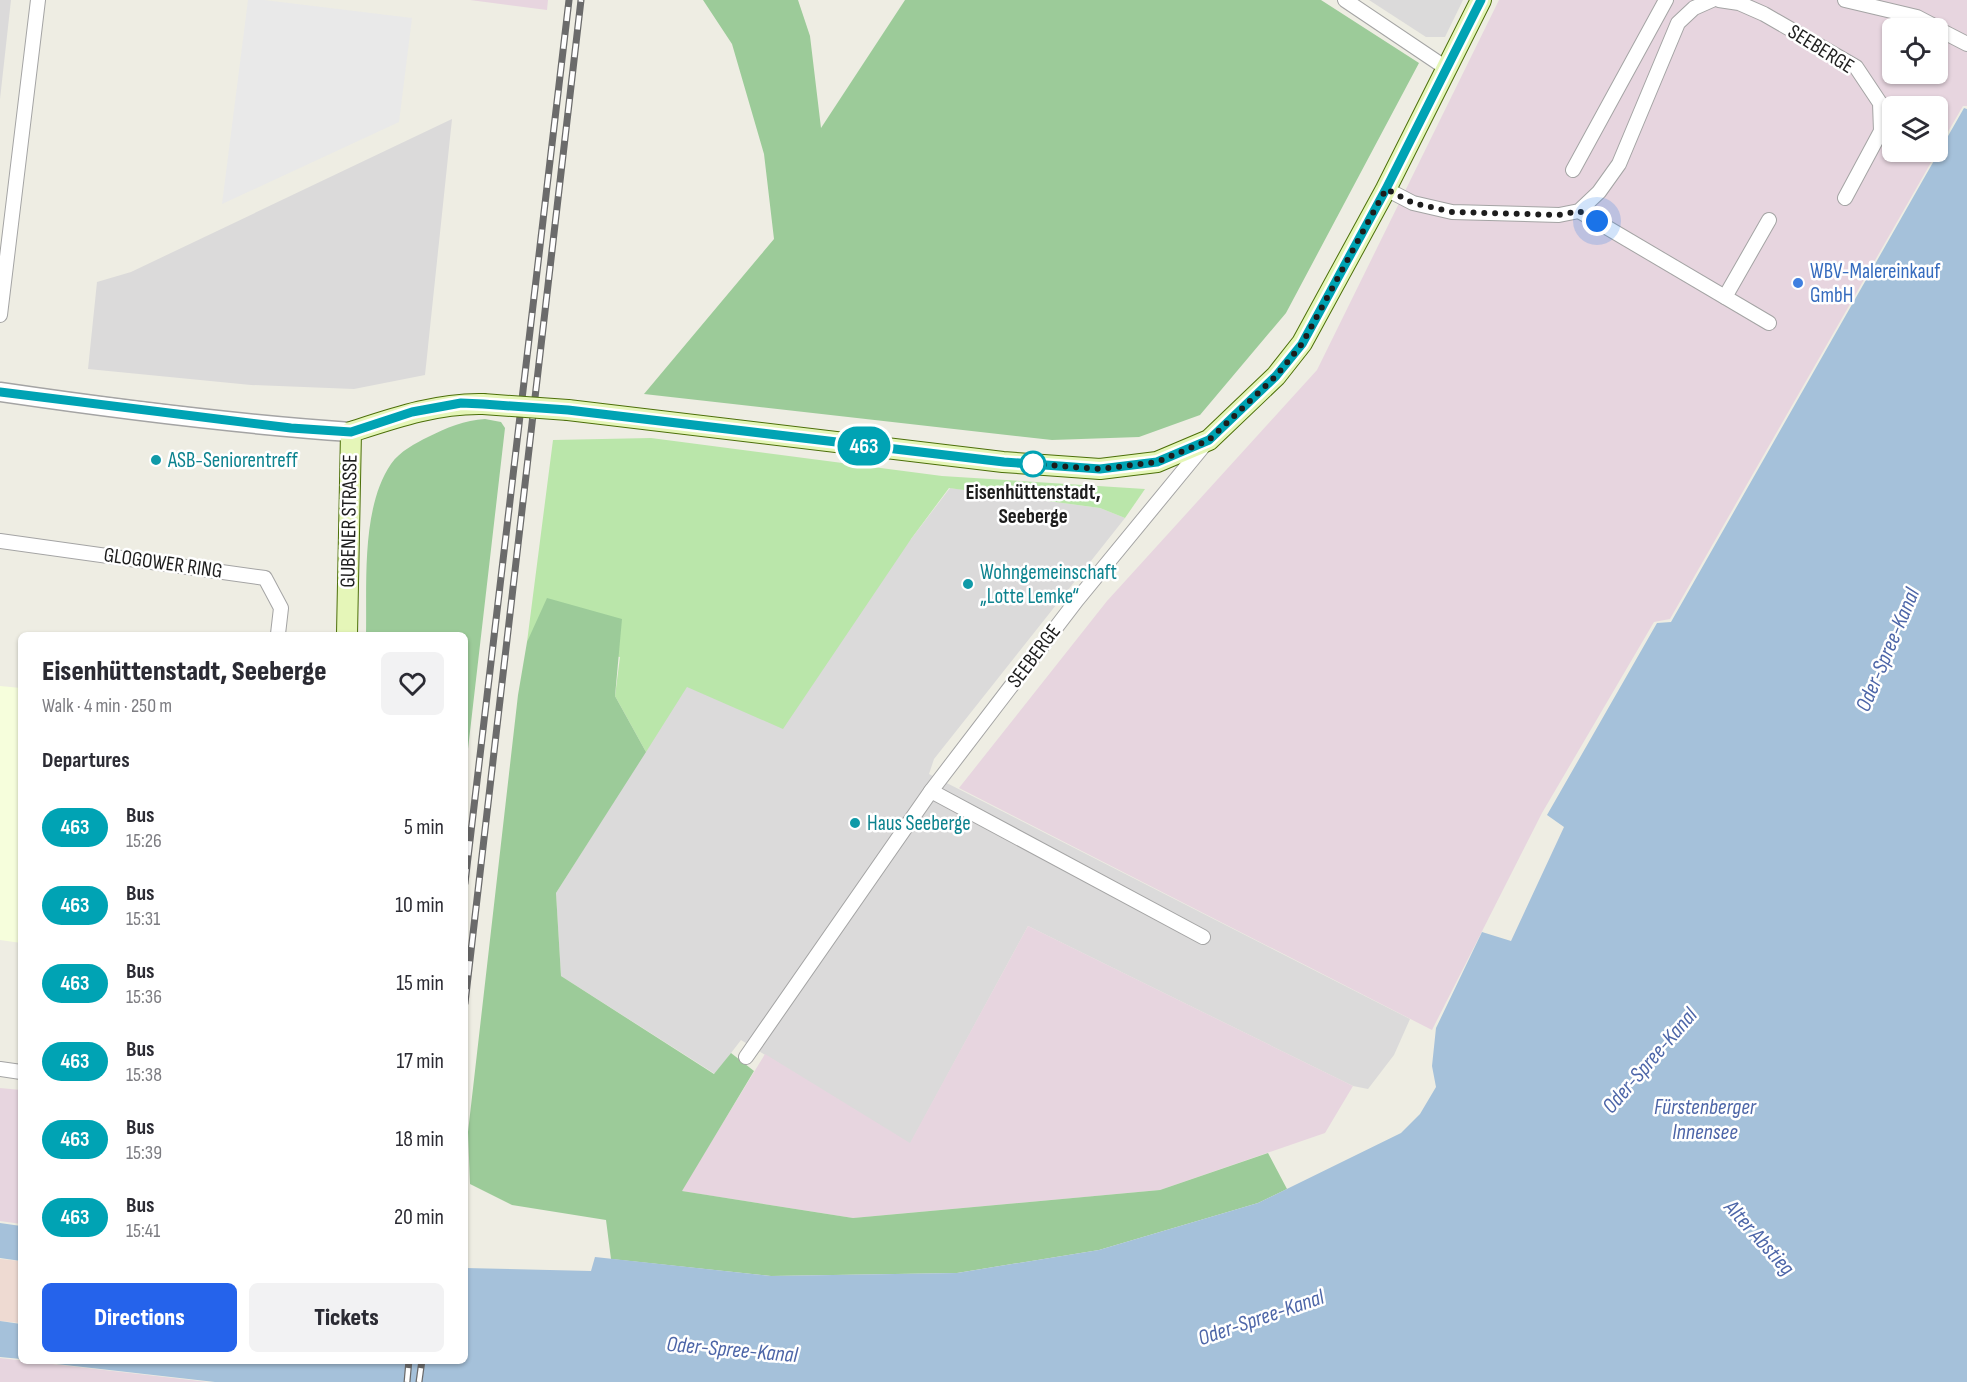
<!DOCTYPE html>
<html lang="en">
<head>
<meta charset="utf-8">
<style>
  body { margin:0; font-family:"Sofia Sans Condensed",sans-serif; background:#f2f2f3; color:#2b2b33; height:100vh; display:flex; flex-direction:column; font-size:22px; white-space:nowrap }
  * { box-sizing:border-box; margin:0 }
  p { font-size:20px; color:#7c7c81 }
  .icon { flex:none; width:33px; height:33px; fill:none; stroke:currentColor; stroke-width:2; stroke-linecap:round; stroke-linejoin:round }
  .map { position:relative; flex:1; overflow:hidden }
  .details { position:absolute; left:18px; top:632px; width:450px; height:732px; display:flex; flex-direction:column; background:#fff; border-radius:9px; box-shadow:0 2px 4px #0004 }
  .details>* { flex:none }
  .badge { padding:0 12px; border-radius:20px; font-size:21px; line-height:39px }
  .controls { position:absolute; left:1882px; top:18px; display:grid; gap:12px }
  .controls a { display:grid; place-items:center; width:66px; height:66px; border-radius:9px; background:#fff; box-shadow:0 2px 4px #0004; font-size:30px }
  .you { position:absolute; width:30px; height:30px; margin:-15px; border:4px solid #fff; border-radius:50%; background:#1a73e8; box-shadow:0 0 0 9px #1a73e833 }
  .map>.badge { position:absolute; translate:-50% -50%; box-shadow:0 0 0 3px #fff }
  h2 { padding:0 24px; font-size:22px; line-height:54px }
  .round { display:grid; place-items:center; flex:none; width:63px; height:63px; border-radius:9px; background:#f2f2f3 }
  .headline { display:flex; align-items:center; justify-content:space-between; height:102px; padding:0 24px }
  h1 { font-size:28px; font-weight:800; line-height:45px }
  .primary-button { display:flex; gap:12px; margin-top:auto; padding:12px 24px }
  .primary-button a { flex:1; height:69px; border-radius:9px; background:#2563eb; color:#fff; font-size:24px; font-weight:800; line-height:69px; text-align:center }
  .primary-button a+a { background:#f2f2f3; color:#2b2b33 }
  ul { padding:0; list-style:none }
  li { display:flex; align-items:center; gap:18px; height:78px; padding:0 24px }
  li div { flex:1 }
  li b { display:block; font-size:22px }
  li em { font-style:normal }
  li .badge { min-width:66px; font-weight:700; text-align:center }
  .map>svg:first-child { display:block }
</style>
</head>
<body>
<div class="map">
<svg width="1967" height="1382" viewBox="0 0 1967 1382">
  <rect width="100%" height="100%" fill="#eeede3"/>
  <g fill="#dbdada">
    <path d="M 0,0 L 11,0 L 0,99 Z"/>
    <path d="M 1369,0 L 1463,0 L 1445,37 L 1426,37 Z"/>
    <path d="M 452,119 L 425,375 L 354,389 L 251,385 L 88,369 L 97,282 L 131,272 Z"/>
    <path d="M 950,488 L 1100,508 L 1125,518 L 934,759 L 929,774 L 1410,1019 L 1394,1055 L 1368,1089 L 1353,1086 L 1028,926 L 910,1144 L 741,1040 L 715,1074 L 561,976 L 556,893 L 686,687 L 911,539 Z"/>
  </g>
  <path fill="#eedad2" d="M 0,1259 L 21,1261 L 21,1323 L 0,1321 Z"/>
  <g fill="#e7d5df" fill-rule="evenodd">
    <path d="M 470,0 L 548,0 L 547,10 Z"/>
    <path d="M 1499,0 L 1967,0 L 1967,106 L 1963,106 L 1938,149 L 1938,106 L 1893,106 L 1893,152 L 1937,152 L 1670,619 L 1654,622 L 1542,813 L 1432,1030 L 959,788 L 1107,601 L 1317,370 ZM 1893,28 L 1938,28 L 1938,74 L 1893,74 Z"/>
    <path d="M 1028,926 L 1353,1086 L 1325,1133 L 1160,1190 L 853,1218 L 681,1191 L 765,1054 L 910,1143 Z"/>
    <path d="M 0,1088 L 21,1090 L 21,1224 L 0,1221 Z"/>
    <path d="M 0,1358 L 208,1382 L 0,1382 Z"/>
  </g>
  <path fill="#f6fedc" d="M 0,686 L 21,688 L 21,943 L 0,940 Z"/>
  <path fill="#bae6aa" d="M 651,438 L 942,476 L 1145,489 L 1125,518 L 1100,508 L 949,488 L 911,539 L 783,729 L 687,687 L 646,752 L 615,696 L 620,657 L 527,642 L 553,440 Z"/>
  <g fill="#9ccb99">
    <path d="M 703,0 L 798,0 L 810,36 L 821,128 L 905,0 L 1321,0 L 1419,63 L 1286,313 L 1200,415 L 1139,437 L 1052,440 L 644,394 L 774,239 L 764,154 L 732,44 Z"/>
    <path d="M 485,419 L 501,422 L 505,428 L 465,775 L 465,634 L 366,634 C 367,583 361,508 391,464 C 400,451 416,443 428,437 C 446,428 465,420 485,419 Z"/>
    <path d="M 547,598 L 622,619 L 615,696 L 646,752 L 556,893 L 561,976 L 714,1074 L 731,1053 L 754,1071 L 682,1191 L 853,1218 L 1160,1190 L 1268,1153 L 1287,1189 L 1258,1203 L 1099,1250 L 957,1273 L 771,1276 L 611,1259 L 606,1220 L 512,1205 L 470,1184 L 468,1132 L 518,695 L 527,642 Z"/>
  </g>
  <path fill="#e9e9e9" d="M 248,0 L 264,0 L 412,18 L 399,122 L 222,204 Z"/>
  <g fill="#a5c1da">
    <path d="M 1964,108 L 1967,109 L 1967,1382 L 215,1382 L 30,1361 L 465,1360 L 465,1268 L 591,1271 L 595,1257 L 771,1276 L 957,1273 L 1099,1250 L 1258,1203 L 1401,1133 L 1420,1114 L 1436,1087 L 1432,1066 L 1436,1028 L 1482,932 L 1511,941 L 1564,827 L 1547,815 L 1657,623 L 1671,622 Z"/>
    <path d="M 0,1223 L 21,1226 L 21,1261 L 0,1258 Z"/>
    <path d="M 0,1321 L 21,1324 L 21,1359 L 0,1357 Z"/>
  </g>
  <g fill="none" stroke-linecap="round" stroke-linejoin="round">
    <defs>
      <g id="minor">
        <path d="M 1345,0 L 1446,68"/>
        <path d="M 1719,0 L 1739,3 L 1764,14 L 1856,67 L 1880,103 L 1881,131 L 1845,198"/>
        <path d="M 1845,0 L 1917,17 L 1938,28"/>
        <path d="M 1938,29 L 1967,44"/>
        <path d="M 1573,170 L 1666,0"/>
        <path d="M 1386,189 L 1413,203 L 1452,212 L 1559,215 L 1579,211 L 1599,192 L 1619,164 L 1678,23 L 1694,8 L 1712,0"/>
        <path d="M 1579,211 L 1769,323"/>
        <path d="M 1725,297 L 1769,220"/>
        <path d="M 0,315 L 38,0"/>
        <path d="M 0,541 L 265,578 L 281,608 L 278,634"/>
        <path d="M 931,791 L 1203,937"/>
        <path d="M 746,1057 L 931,791 L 1077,600 L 1206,443"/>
        <path d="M 0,1069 L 21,1072"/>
      </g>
      <path id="tertiary" d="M 0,392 C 116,409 233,424 351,432"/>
      <g id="secondary">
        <path d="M 568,410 L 1003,462 L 1100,469 L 1157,462 L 1209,440 L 1276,376 L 1302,343 L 1386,189 L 1481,0"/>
        <path d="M 347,634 L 351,432 C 394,418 437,403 483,404"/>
      </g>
    </defs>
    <use href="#minor" stroke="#a4a4a4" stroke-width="16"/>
    <use href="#tertiary" stroke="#a4a4a4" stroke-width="21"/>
    <use href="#secondary" stroke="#4c6f09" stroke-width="22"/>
    <use href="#minor" stroke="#fff" stroke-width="14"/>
    <use href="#tertiary" stroke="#fff" stroke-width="18"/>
    <use href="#secondary" stroke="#e5f6b8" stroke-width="20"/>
    <defs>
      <g id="rail">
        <path d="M 465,883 L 569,0"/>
        <path d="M 465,1003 L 581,0"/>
        <path d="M 407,1382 L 409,1360"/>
        <path d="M 419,1382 L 422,1360"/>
      </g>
    </defs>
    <use href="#rail" stroke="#6b6b6b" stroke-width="7"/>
    <use href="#rail" stroke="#fff" stroke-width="4.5" stroke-dasharray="14" stroke-linecap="butt"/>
    <defs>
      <path id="secondary-bridge" d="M 483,404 L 568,410"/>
    </defs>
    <use href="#secondary-bridge" stroke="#4c6f09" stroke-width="22" stroke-linecap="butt"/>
    <use href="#secondary-bridge" stroke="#e5f6b8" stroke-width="20"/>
  </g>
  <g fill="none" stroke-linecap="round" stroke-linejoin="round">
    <defs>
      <path id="line" d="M 0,392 L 291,428 L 351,432 L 412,412 L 461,403 L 483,404 L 568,410 L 1004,462 L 1100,469 L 1157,462 L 1209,440 L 1276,376 L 1302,344 L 1386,189 L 1481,0"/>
    </defs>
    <use href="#line" stroke="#fff" stroke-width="14"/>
    <use href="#line" stroke="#00a3b4" stroke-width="9"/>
    <path stroke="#1d1d1d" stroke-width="6" stroke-dasharray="0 10.8" d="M 1033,464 L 1100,469 L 1157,462 L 1209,440 L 1276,376 L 1302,344 L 1386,189 L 1413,203 L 1452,212 L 1559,215 L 1579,211 L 1597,221"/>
  </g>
  <circle fill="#3f7fe0" stroke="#fff" stroke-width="2" cx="1798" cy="283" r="6"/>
  <g fill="#0f9aa8" stroke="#fff" stroke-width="2">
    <circle cx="156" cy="460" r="6"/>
    <circle cx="968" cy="584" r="6"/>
    <circle cx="855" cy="823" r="6"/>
  </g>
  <circle fill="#fff" stroke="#00a3b4" stroke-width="3" cx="1033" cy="464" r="12"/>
  <g text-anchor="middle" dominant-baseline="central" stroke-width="5" stroke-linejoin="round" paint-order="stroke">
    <g font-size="21" fill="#1d1d1d" stroke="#fff">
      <text transform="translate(1821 49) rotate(32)">SEEBERGE</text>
      <text transform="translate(349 521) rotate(-89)">GUBENER STRASSE</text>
      <text transform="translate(163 563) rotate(8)">GLOGOWER RING</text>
      <text transform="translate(1034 656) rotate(-53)">SEEBERGE</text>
    </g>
    <g font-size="21" fill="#366cbe" stroke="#fff" text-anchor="start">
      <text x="1810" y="271">WBV-Malereinkauf<tspan x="1810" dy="24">GmbH</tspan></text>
    </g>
    <g font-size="21" fill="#0d838f" stroke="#fff" text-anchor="start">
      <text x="168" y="460">ASB-Seniorentreff</text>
      <text x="980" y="572">Wohngemeinschaft<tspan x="980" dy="24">„Lotte Lemke“</tspan></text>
      <text x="867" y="823">Haus Seeberge</text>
    </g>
    <g font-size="21" font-weight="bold" fill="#1d1d1d" stroke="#fff">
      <text x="1033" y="492">Eisenhüttenstadt,<tspan x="1033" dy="24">Seeberge</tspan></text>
    </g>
    <g font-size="22" font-style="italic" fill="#4d66a8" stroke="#fff">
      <text transform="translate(1888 650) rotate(-67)">Oder-Spree-Kanal</text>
      <text transform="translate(1650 1061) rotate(-49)">Oder-Spree-Kanal</text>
      <text x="1705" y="1107">Fürstenberger<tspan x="1705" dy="25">Innensee</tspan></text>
      <text transform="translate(1759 1238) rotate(48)">Alter Abstieg</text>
      <text transform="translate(1261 1318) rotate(-19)">Oder-Spree-Kanal</text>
      <text transform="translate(732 1350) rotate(5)">Oder-Spree-Kanal</text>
    </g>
  </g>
</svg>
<div class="controls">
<a><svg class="icon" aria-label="locate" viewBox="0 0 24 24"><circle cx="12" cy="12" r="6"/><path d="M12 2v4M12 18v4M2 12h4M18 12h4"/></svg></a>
<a><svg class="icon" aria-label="layers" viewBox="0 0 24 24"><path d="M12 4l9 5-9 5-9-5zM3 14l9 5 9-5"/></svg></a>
</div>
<div class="you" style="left:1597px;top:221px"></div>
<b class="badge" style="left:864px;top:446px;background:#00a3b4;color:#fff">463</b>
<section class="details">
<div class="headline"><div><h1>Eisenhüttenstadt, Seeberge</h1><p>Walk · 4 min · 250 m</p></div><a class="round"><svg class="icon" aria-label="heart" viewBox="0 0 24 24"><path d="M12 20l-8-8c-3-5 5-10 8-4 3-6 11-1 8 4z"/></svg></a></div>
<h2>Departures</h2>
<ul>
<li><span class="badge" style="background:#00a3b4;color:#fff">463</span><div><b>Bus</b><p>15:26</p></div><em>5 min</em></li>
<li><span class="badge" style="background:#00a3b4;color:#fff">463</span><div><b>Bus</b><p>15:31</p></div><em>10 min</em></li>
<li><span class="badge" style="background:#00a3b4;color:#fff">463</span><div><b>Bus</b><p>15:36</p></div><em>15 min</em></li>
<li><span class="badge" style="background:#00a3b4;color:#fff">463</span><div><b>Bus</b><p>15:38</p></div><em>17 min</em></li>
<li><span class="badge" style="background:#00a3b4;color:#fff">463</span><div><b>Bus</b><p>15:39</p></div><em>18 min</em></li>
<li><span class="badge" style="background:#00a3b4;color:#fff">463</span><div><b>Bus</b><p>15:41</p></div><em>20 min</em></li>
</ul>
<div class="primary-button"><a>Directions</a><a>Tickets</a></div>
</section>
</div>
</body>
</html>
